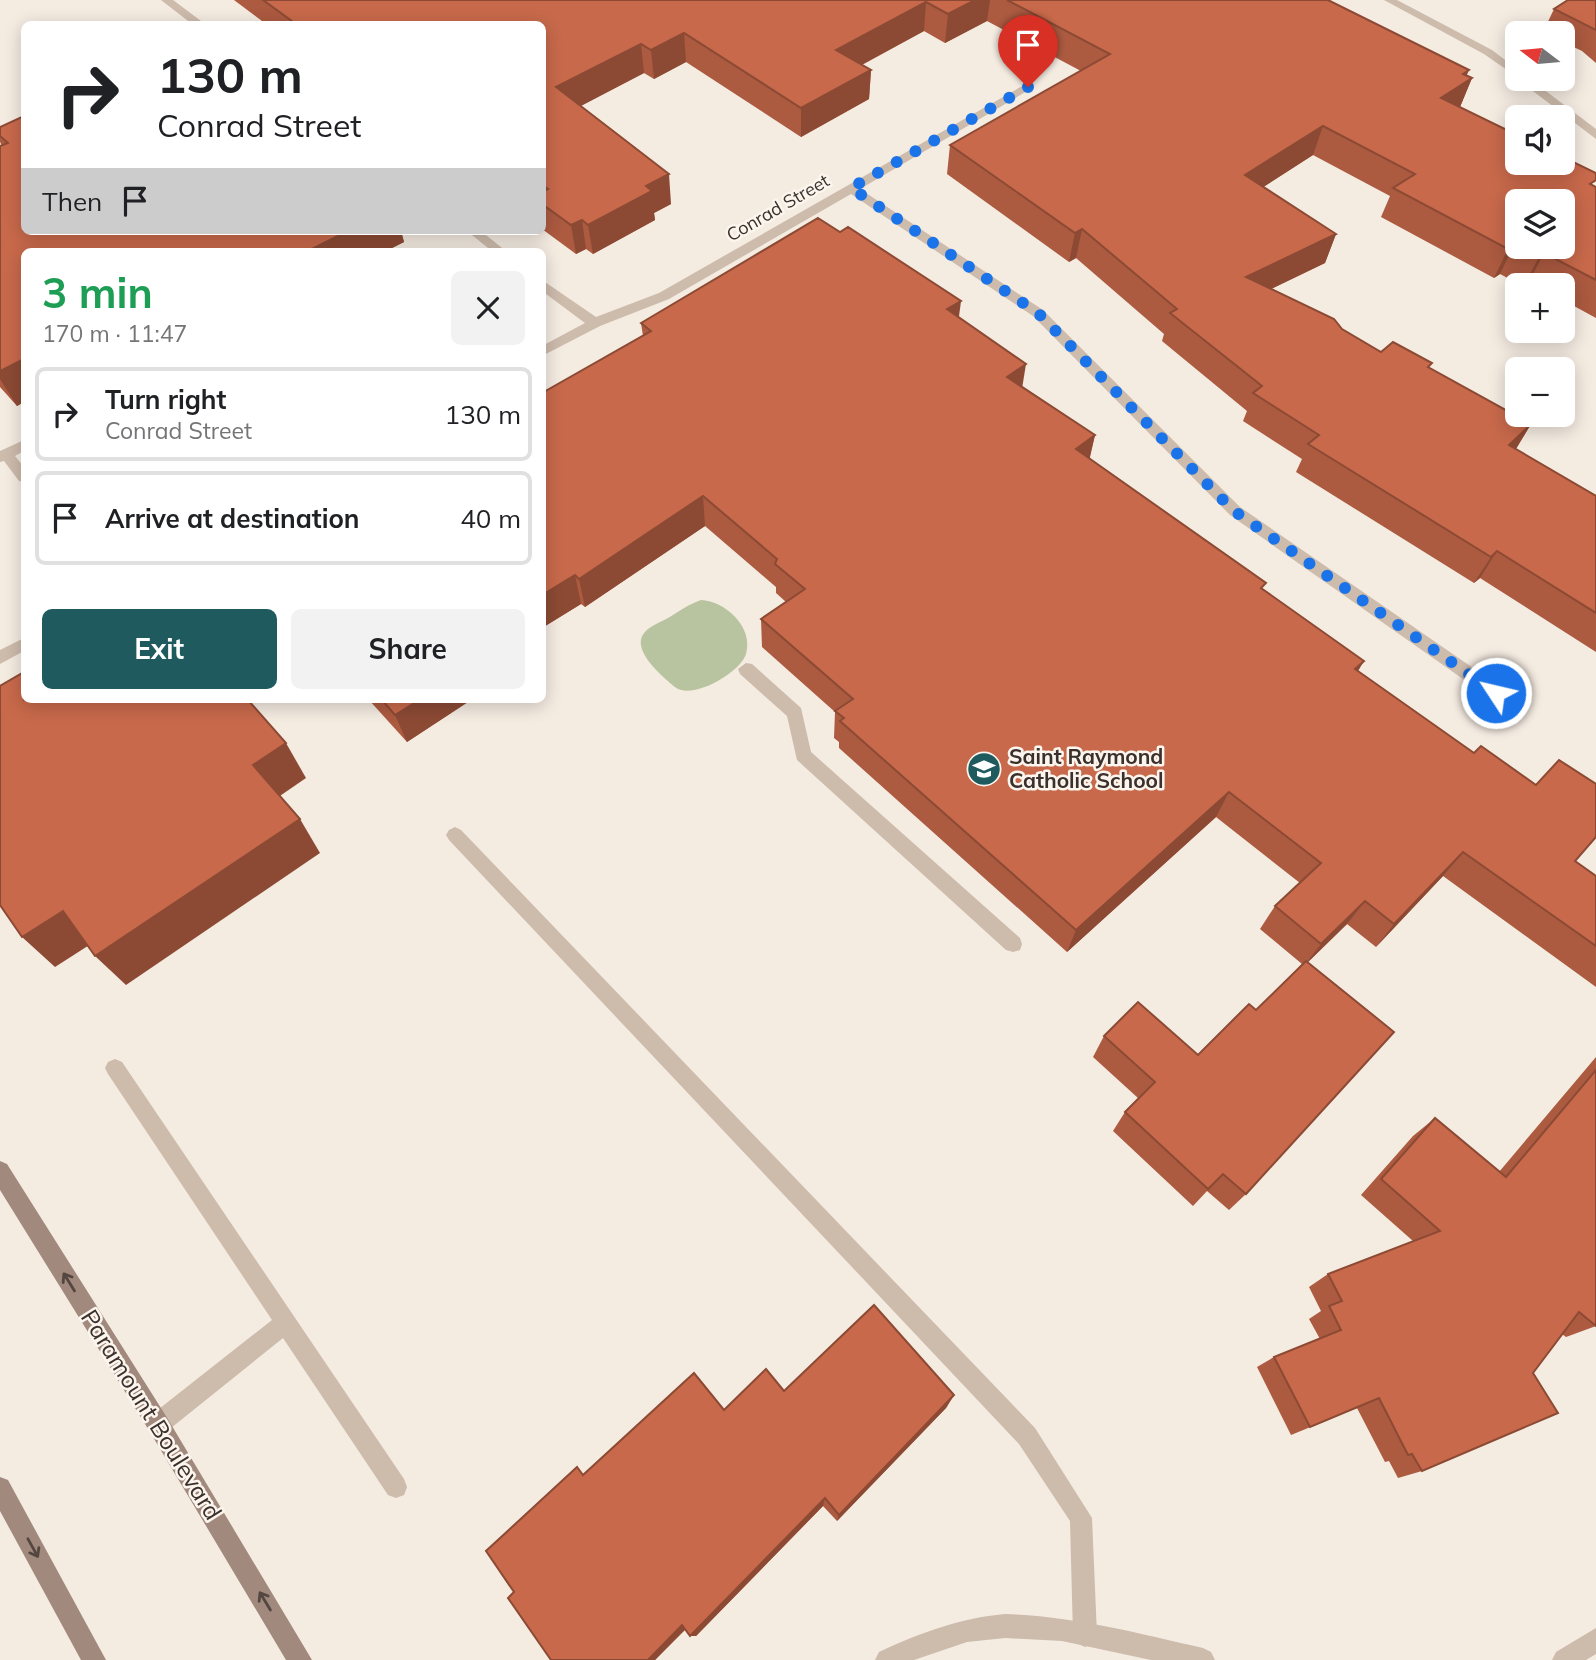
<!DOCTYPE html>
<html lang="en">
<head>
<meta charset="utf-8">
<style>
	:root { --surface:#fff; --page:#f2f2f2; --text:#202124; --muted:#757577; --line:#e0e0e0; --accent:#1f5a5e }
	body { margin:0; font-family:Mulish,sans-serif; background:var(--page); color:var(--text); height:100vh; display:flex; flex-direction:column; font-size:26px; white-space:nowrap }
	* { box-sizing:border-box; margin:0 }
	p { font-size:23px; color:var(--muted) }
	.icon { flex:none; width:38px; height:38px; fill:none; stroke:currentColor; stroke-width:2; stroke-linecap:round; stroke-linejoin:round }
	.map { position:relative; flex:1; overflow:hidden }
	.side { position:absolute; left:21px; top:248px; width:525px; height:455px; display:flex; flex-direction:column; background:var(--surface); border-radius:10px; box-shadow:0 4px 18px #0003 }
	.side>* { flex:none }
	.top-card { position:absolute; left:21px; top:21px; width:525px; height:214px; border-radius:10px; box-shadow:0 4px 18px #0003; background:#fff; color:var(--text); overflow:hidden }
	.needle { width:46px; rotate:286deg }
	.fabs { position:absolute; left:1505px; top:21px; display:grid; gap:14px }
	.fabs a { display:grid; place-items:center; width:70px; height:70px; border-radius:10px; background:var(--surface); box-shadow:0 4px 18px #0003; font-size:35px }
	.pin { position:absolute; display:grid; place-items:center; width:60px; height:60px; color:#fff; margin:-72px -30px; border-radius:50% 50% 50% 0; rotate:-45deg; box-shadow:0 0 7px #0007 }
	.pin .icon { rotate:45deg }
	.me { position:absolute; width:77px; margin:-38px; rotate:305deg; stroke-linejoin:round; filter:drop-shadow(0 0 5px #0008) }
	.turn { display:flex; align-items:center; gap:24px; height:147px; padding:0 21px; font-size:32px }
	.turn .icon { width:91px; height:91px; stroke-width:2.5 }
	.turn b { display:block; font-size:49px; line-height:60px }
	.then { display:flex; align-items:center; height:66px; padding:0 21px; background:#0003; gap:14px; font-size:26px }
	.round { display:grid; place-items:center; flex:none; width:74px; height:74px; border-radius:10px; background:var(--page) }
	.summary { display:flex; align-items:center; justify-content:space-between; height:119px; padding:0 21px }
	h1 { font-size:42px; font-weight:700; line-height:52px; color:#1e9e55 }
	.cta { display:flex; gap:14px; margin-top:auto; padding:14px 21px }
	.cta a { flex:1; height:80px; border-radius:10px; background:var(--accent); color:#fff; font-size:28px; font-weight:700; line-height:80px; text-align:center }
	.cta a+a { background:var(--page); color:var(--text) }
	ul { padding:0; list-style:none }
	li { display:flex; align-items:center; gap:21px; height:94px; margin:0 14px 10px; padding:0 7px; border:4px solid var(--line); border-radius:10px }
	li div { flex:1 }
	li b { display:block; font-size:26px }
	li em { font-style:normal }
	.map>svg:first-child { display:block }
	.green { fill:#b8c4a0 }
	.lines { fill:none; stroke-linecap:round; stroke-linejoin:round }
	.service { fill:#cdbbac; fill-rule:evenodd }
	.minor { fill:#cdbbac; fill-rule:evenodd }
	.secondary { fill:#a18a7d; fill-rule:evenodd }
	.wall { fill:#ac5a40 }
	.shaded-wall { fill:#8c4a34 }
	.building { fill:#c8694b; stroke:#8c4a34; stroke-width:2 }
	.oneway { stroke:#544640 }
	.route { stroke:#1a73e8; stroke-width:12; stroke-dasharray:0 21.6 }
	.labels { text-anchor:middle; stroke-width:5; stroke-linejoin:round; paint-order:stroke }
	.far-street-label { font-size:18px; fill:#3b302b; stroke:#fbf5ee }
	.poi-label { font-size:21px; font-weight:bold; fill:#3b302b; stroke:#fbf5ee; text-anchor:start }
	.near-street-label { font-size:24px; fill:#3b302b; stroke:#fbf5ee }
</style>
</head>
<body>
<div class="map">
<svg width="1596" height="1660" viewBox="0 0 1596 1660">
	<rect width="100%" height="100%" fill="#f4ebe1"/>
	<path class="green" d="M701,600C725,601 754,627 746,654C741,672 692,701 675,687C663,677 629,649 645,632C650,626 661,622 668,618C678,612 689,604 701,600Z"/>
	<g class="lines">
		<g class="service">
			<polygon points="24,440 24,451 15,456 24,467 24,482 19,481 4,461 0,462 0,451"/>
			<polygon points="746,663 752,664 801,708 811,752 1020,938 1022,944 1020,950 1013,952 1006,950 797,760 787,716 740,674 738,669"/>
			<polygon points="455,827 461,830 1035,1428 1092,1518 1097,1635 1093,1643 1085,1647 1077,1643 1073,1635 1070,1521 1019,1444 449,840 446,835 449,830"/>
			<polygon points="115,1059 122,1062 404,1479 407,1487 404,1495 396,1498 388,1495 283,1338 166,1432 158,1435 150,1432 147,1424 150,1416 272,1320 108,1074 105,1068 108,1062"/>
		</g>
		<g class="minor">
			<polygon points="161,0 173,0 205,24 192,24"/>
			<polygon points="1384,0 1397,0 1492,50 1517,69 1517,77 1484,54"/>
			<polygon points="1517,79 1530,79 1596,129 1596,139"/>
			<polygon points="1024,85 1034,87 860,189 1043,310 1240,507 1502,688 1504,693 1502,698 1490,698 1230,515 1033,316 851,194 669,299 600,326 542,356 542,346 585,323 542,291 542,280 596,317 659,293"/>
			<polygon points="467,231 481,231 507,252 493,252"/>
			<polygon points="24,638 24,651 0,664 0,650"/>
			<path d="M1005,1614C1073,1616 1137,1633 1203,1648L1211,1652L1215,1660H1151L1062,1641L1005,1638L967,1642L914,1660H875L879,1652C920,1633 960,1618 1005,1614Z"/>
			<polygon points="1596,1628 1596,1654 1586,1660 1552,1660 1556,1652"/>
		</g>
		<g class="secondary">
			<polygon points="0,1161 7,1164 166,1416 312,1660 286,1660 150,1432 0,1190"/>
			<polygon points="0,1477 8,1480 106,1660 81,1660 0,1511"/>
		</g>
	</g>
	<g class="wall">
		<polygon points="234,0 1328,0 1472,78 1460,107 1596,187 1596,318 1563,300 1563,285 1536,285 1529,282 1524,285 1521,285 1500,274 1494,278 1381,217 1390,196 1313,155 1263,187 1336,234 1325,263 1271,289 1381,352 1430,368 1531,424 1516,449 1596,496 1596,652 1480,578 1474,583 1296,472 1302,459 1243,421 1247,411 1162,341 1164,334 1076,258 1069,262 947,174 950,145 1081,71 987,21 945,43 924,31 862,65 871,70 869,99 801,137 686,62 654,79 644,73 580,106 671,204 654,213 655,220 593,254 586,249 576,254 542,229 542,24 266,24"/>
		<polygon points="1596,0 1596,63 1582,51 1563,42 1563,33 1545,33 1543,32 1554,9"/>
		<polygon points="24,116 24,231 401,231 404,242 384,252 24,252 24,402 17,406 0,387 0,146 2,146 0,142 0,127"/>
		<polygon points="959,318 1022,386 1095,435 1089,459 1263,590 1575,861 1596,876 1596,987 1443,876 1376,947 1347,924 1308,962 1246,1194 1229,1210 1207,1191 1193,1206 1113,1131 1125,1112 1138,1098 1093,1057 1104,1036 1198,1055 1256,1010 1302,964 1260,929 1275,906 1300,883 1216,817 1067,952 839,748 839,742 834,738 835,712 762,647 761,619 786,602 776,593 776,587 705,526 585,607 581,604 542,628 643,336 641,323"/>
		<polygon points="369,700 471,700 407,742"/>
		<polygon points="1596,1057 1596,1326 1566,1337 1562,1334 1422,1471 1398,1478 1389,1461 1385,1462 1357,1408 1291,1435 1257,1367 1274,1357 1320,1339 1309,1319 1321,1311 1309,1287 1328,1274 1413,1241 1361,1195 1413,1136 1435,1118 1499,1172"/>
		<polygon points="784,1391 954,1395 946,1408 837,1521 823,1506 696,1636 685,1629 655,1660 551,1660 514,1592 585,1474 724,1410"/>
	</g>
	<g class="shaded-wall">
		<polygon points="975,0 990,0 987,21 945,43 948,14"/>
		<polygon points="926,2 924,31 835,79 836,50"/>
		<polygon points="684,33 686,62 654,79 651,50"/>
		<polygon points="641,44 644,73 560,117 556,87"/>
		<polygon points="871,70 869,99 801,137 801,108"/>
		<polygon points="1469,70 1463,84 1472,78 1460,107 1441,98 1463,74"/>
		<polygon points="1323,126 1313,155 1237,204 1245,175"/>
		<polygon points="669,174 671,204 654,213 655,220 593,254 588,225 646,186"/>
		<polygon points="582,220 586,249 576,254 571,225"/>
		<polygon points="1082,229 1076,258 1069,262 1075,233"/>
		<polygon points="348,231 401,231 404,242 384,252 306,252"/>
		<polygon points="1336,234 1325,263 1236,306 1246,277"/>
		<polygon points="1514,245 1500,274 1494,278 1508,249"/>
		<polygon points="1544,253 1529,282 1524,285 1539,257"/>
		<polygon points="961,301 957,332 947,309"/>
		<polygon points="24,359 24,402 17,406 0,379 0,371"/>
		<polygon points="1026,364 1021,395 1007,377"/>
		<polygon points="1531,424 1514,452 1509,445"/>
		<polygon points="1095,435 1088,466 1076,449"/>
		<polygon points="703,496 705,526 585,607 579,579"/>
		<polygon points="1497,551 1480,578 1474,583 1491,557"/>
		<polygon points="575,575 581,604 542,628 542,595"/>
		<polygon points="1364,661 1348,688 1355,669"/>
		<polygon points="419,700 471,700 407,742 395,715"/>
		<polygon points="286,743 306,778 274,800 253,765"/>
		<polygon points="1229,792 1216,817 1067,952 1076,930"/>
		<polygon points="300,819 320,853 126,985 95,956"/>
		<polygon points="1463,852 1443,876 1376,947 1394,924"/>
		<polygon points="1365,901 1347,924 1304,966 1321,944"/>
		<polygon points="63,911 94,942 55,967 22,937"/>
		<polygon points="954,1395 946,1408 837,1521 839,1515"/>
		<polygon points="825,1498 823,1506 696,1636 690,1636"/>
		<polygon points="682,1625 689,1626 655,1660 648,1660"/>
	</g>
	<g class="building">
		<polygon points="263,0 975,0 948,14 926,2 836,50 871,70 801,108 684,33 651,50 641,44 556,87 669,174 646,186 652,191 588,225 582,220 571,225 542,204 542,192 548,189 542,185 542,24 296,24"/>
		<polygon points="1007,0 1328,0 1469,70 1463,74 1472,78 1441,98 1517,135 1517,163 1563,163 1563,157 1596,173 1596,180 1590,184 1596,187 1596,280 1544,253 1539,257 1518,247 1563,247 1563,201 1517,201 1517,246 1514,245 1508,249 1393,188 1415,174 1323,126 1245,175 1336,234 1246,277 1334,319 1342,329 1381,352 1393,342 1432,363 1428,367 1531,424 1509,445 1596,496 1596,613 1497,551 1491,557 1308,444 1319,435 1253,393 1262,386 1170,313 1177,309 1082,229 1075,233 950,145 1110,54"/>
		<polygon points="1568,0 1596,0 1596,30 1554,9"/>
		<polygon points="24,116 24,231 348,231 306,252 24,252 24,359 0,371 0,146 8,143 0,136 0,127"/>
		<polygon points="818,218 840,232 848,227 961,301 947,309 1026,364 1007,377 1095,435 1076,449 1266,583 1261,588 1364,661 1355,669 1474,753 1481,746 1536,785 1559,760 1596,784 1596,837 1575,861 1596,876 1596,946 1463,852 1394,924 1365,901 1321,944 1275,906 1321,863 1229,792 1076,930 840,721 844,718 835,711 853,699 761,619 805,589 775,564 777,559 703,496 579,579 575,575 542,595 542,393 651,331 641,323"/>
		<polygon points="24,672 24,700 248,700 286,743 253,765 300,819 95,956 63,911 22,937 0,905 0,686"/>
		<polygon points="382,700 419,700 395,715"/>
		<polygon points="1306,961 1394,1032 1246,1194 1223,1174 1208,1189 1125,1112 1155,1082 1104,1036 1138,1002 1198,1055 1249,1004 1256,1010"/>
		<polygon points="1596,1070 1596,1326 1579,1312 1533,1373 1558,1413 1422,1471 1412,1454 1408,1455 1379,1398 1310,1427 1274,1357 1341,1330 1329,1306 1342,1301 1328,1274 1440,1231 1381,1179 1435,1118 1506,1177"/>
		<polygon points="874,1305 954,1395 839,1515 825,1498 690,1636 682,1625 648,1660 551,1660 508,1598 514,1592 486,1551 577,1467 583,1475 694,1373 724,1410 766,1369 784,1391"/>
	</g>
	<defs><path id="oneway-shaft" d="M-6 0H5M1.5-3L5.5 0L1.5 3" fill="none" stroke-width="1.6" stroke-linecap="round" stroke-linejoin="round" transform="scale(1.75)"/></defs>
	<g class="oneway">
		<use href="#oneway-shaft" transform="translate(69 1282) rotate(-122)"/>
		<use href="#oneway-shaft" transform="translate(33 1548) rotate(61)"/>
		<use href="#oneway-shaft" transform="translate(265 1601) rotate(-121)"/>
	</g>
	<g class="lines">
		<polyline class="route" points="1028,87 851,188 1038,313 1234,511 1496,693"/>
	</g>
	<defs>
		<g id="school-disc" transform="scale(1.75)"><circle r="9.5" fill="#1f5a5e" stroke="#fbf5ee"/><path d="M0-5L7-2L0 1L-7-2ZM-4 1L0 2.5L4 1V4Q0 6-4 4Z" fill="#fff"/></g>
	</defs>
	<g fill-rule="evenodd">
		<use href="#school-disc" x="984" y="769"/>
	</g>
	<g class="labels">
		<g class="far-street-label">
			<text transform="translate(778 208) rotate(-30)" y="6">Conrad Street</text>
		</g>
		<g class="poi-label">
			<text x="1009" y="764">Saint Raymond<tspan x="1009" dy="24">Catholic School</tspan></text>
		</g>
		<g class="near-street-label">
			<text transform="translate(151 1415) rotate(58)" y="8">Paramount Boulevard</text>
		</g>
	</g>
</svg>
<div class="fabs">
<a><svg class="needle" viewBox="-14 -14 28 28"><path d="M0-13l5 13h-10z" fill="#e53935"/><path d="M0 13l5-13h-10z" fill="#757577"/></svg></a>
<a><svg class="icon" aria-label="sound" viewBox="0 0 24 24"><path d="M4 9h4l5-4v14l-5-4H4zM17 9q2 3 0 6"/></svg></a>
<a><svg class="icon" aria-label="layers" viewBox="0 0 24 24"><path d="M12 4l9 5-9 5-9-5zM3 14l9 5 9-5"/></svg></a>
<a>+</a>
<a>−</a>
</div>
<div class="pin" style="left:1028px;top:87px;background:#d93025"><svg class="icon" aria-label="arrive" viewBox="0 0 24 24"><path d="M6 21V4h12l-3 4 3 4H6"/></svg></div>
<svg class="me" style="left:1496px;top:693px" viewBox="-20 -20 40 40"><circle r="17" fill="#1a73e8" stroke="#fff" stroke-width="3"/><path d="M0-11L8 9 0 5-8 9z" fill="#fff"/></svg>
<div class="top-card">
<div class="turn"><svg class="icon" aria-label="right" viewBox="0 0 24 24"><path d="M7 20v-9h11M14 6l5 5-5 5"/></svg><div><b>130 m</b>Conrad Street</div></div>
<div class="then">Then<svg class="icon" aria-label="arrive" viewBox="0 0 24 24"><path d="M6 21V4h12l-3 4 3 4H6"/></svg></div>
</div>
<section class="side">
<div class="summary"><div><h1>3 min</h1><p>170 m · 11:47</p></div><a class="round"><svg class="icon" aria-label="close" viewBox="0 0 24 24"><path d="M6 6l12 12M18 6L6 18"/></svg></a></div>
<ul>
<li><svg class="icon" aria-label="right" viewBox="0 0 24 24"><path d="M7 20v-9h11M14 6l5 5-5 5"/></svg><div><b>Turn right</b><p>Conrad Street</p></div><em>130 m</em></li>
<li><svg class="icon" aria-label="arrive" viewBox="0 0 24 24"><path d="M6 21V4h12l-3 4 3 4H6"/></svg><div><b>Arrive at destination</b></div><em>40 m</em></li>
</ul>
<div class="cta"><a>Exit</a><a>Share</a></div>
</section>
</div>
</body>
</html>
